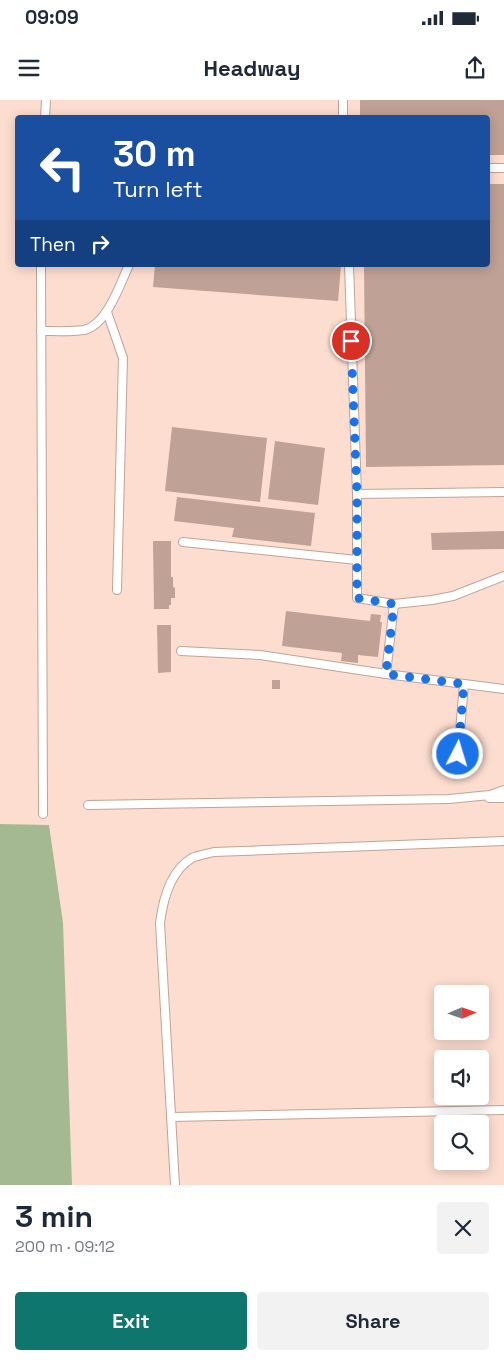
<!DOCTYPE html>
<html lang="en">
<head>
<meta charset="utf-8">
<style>
	:root { --surface:#fff; --page:#f2f2f3; --text:#1f2937; --muted:#747a83; --accent:#0f766e }
	body { margin:0; font-family:"Space Grotesk",sans-serif; background:var(--page); color:var(--text); height:100vh; display:flex; flex-direction:column; font-size:19px; white-space:nowrap }
	* { box-sizing:border-box; margin:0 }
	p { font-size:16px; color:var(--muted) }
	.icon { flex:none; width:28px; height:28px; fill:none; stroke:currentColor; stroke-width:2; stroke-linecap:round; stroke-linejoin:round }
	.map { position:relative; height:1085px; overflow:hidden }
	.panel { display:flex; flex-direction:column; background:var(--surface); flex:1 }
	.panel>* { flex:none }
	.top-card { position:absolute; left:15px; top:15px; width:475px; height:152px; border-radius:5px; box-shadow:0 2px 12px #0003; background:#1a4fa0; color:#fff; overflow:hidden }
	.needle { width:32px; rotate:88deg }
	.fabs { position:absolute; left:434px; top:885px; display:grid; gap:10px }
	.fabs a { display:grid; place-items:center; width:55px; height:55px; border-radius:5px; background:var(--surface); box-shadow:0 2px 12px #0003; font-size:25px }
	.pin { position:absolute; display:grid; place-items:center; width:42px; height:42px; color:#fff; margin:-21px; border:2px solid #fff; border-radius:50%; box-shadow:0 1px 5px #0007 }
	.me { position:absolute; width:55px; margin:-28px; rotate:5deg; stroke-linejoin:round; filter:drop-shadow(0 0 4px #0008) }
	.turn { display:flex; align-items:center; gap:18px; height:105px; padding:0 15px; font-size:22px }
	.turn .icon { width:65px; height:65px; stroke-width:2.5 }
	.turn b { display:block; font-size:35px; line-height:42px }
	.then { display:flex; align-items:center; height:48px; padding:0 15px; background:#0003; gap:10px; font-size:19px }
	.round { display:grid; place-items:center; flex:none; width:52px; height:52px; border-radius:5px; background:var(--page) }
	.headline { display:flex; align-items:center; justify-content:space-between; height:85px; padding:0 15px }
	h1 { font-size:30px; font-weight:700; line-height:38px }
	.action { display:flex; gap:10px; margin-top:auto; padding:10px 15px }
	.action a { flex:1; height:58px; border-radius:5px; background:var(--accent); color:#fff; font-size:20px; font-weight:700; line-height:58px; text-align:center }
	.action a+a { background:var(--page); color:var(--text) }
	.status { display:flex; justify-content:space-between; align-items:center; height:35px; padding:0 25px; background:var(--surface); direction:ltr }
	.status svg { height:14px; fill:currentColor }
	header { display:flex; justify-content:space-between; align-items:center; height:65px; padding:0 15px; background:var(--surface); font-size:22px; font-weight:700 }
	.map>svg:first-child { display:block }
	.forest { fill:#a4b892 }
	.building { fill:#bfa195 }
	.lines { fill:none; stroke-linecap:round; stroke-linejoin:round }
	.service-casing { stroke:#c1a396; stroke-width:10 }
	.service { stroke:#fff; stroke-width:8 }
	.route { stroke:#1a73e8; stroke-width:9; stroke-dasharray:0 16.2 }
</style>
</head>
<body>
<div class="status"><b>09:09</b><svg viewBox="0 0 49 12"><path d="M0 12V9h3v3zM5 12V6h3v6zM10 12V3h3v9zM15 12V0h3v12zM26 1h20v11H26zM47 4h2v5h-2z"/></svg></div>
<header><svg class="icon" aria-label="menu" viewBox="0 0 24 24"><path d="M4 6h16M4 12h16M4 18h16"/></svg>Headway<svg class="icon" aria-label="share" viewBox="0 0 24 24"><path d="M12 15V3M7 8l5-5 5 5M5 13v7h14v-7"/></svg></header>
<div class="map">
<svg width="504" height="1085" viewBox="0 0 504 1085">
	<rect width="100%" height="100%" fill="#fdddcf"/>
	<polygon class="forest" points="0,724 49,725 63,823 72,1085 0,1085"/>
	<g class="building">
		<polygon points="360,0 504,0 504,55 488,55 488,18 360,18"/>
		<polygon points="488,84 504,84 504,365 366,367 364,165 488,165"/>
		<polygon points="155,165 341,165 338,201 153,187"/>
		<polygon points="172,327 267,338 260,402 165,391"/>
		<polygon points="275,341 325,348 318,405 268,399"/>
		<polygon points="177,397 315,413 311,446 232,437 234,428 174,421"/>
		<polygon points="504,431 504,449 432,450 431,433"/>
		<polygon points="153,441 171,441 171,477 173,477 173,487 175,488 175,498 171,498 171,505 169,505 169,509 154,509"/>
		<polygon points="286,511 370,521 371,514 381,515 380,522 382,522 378,557 358,555 358,563 341,561 342,553 282,546"/>
		<polygon points="157,525 171,525 171,572 158,573"/>
		<rect x="272" y="580" width="8" height="9"/>
	</g>
	<g class="lines">
		<g class="service-casing">
			<g id="service">
				<polyline points="343,0 343,18"/>
				<polyline points="45,18 46,0"/>
				<polyline points="488,68 504,68"/>
				<polyline points="41,165 43,714"/>
				<polyline points="349,165 357,394 357,498 394,504 432,500 453,496 504,476"/>
				<polyline points="107,212 123,258 117,490"/>
				<path d="M41,231C55,231 70,232 84,230C107,225 120,184 129,165"/>
				<polyline points="357,394 504,392"/>
				<polyline points="183,442 357,460"/>
				<polyline points="181,551 260,555 386,574 504,589"/>
				<polyline points="386,574 394,504"/>
				<polyline points="458,654 464,584"/>
				<polyline points="489,698 504,698"/>
				<polyline points="88,705 449,699 490,695 504,690"/>
				<polyline points="171,1017 504,1010"/>
				<path d="M175,1085L160,823C163,799 170,771 192,758C198,755 207,754 214,752L504,741"/>
			</g>
		</g>
		<use href="#service" class="service"/>
	</g>
	<g class="lines">
		<polyline class="route" points="351,241 357,394 357,498 394,504 386,574 464,584 458,654"/>
	</g>
</svg>
<div class="fabs">
<a><svg class="needle" viewBox="-14 -14 28 28"><path d="M0-13l5 13h-10z" fill="#e53935"/><path d="M0 13l5-13h-10z" fill="#747a83"/></svg></a>
<a><svg class="icon" aria-label="sound" viewBox="0 0 24 24"><path d="M4 9h4l5-4v14l-5-4H4zM17 9q2 3 0 6"/></svg></a>
<a><svg class="icon" aria-label="search" viewBox="0 0 24 24"><circle cx="10" cy="10" r="6"/><path d="M15 15l6 6"/></svg></a>
</div>
<div class="pin" style="left:351px;top:241px;background:#d93025"><svg class="icon" aria-label="arrive" viewBox="0 0 24 24"><path d="M6 21V4h12l-3 4 3 4H6"/></svg></div>
<svg class="me" style="left:458px;top:654px" viewBox="-20 -20 40 40"><circle r="17" fill="#1a73e8" stroke="#fff" stroke-width="3"/><path d="M0-11L8 9 0 5-8 9z" fill="#fff"/></svg>
<div class="top-card">
<div class="turn"><svg class="icon" aria-label="left" viewBox="0 0 24 24"><path d="M17 20v-9H6M10 6l-5 5 5 5"/></svg><div><b>30 m</b>Turn left</div></div>
<div class="then">Then<svg class="icon" aria-label="right" viewBox="0 0 24 24"><path d="M7 20v-9h11M14 6l5 5-5 5"/></svg></div>
</div>
</div>
<section class="panel">
<div class="headline"><div><h1>3 min</h1><p>200 m · 09:12</p></div><a class="round"><svg class="icon" aria-label="close" viewBox="0 0 24 24"><path d="M6 6l12 12M18 6L6 18"/></svg></a></div>
<div class="action"><a>Exit</a><a>Share</a></div>
</section>
</body>
</html>
